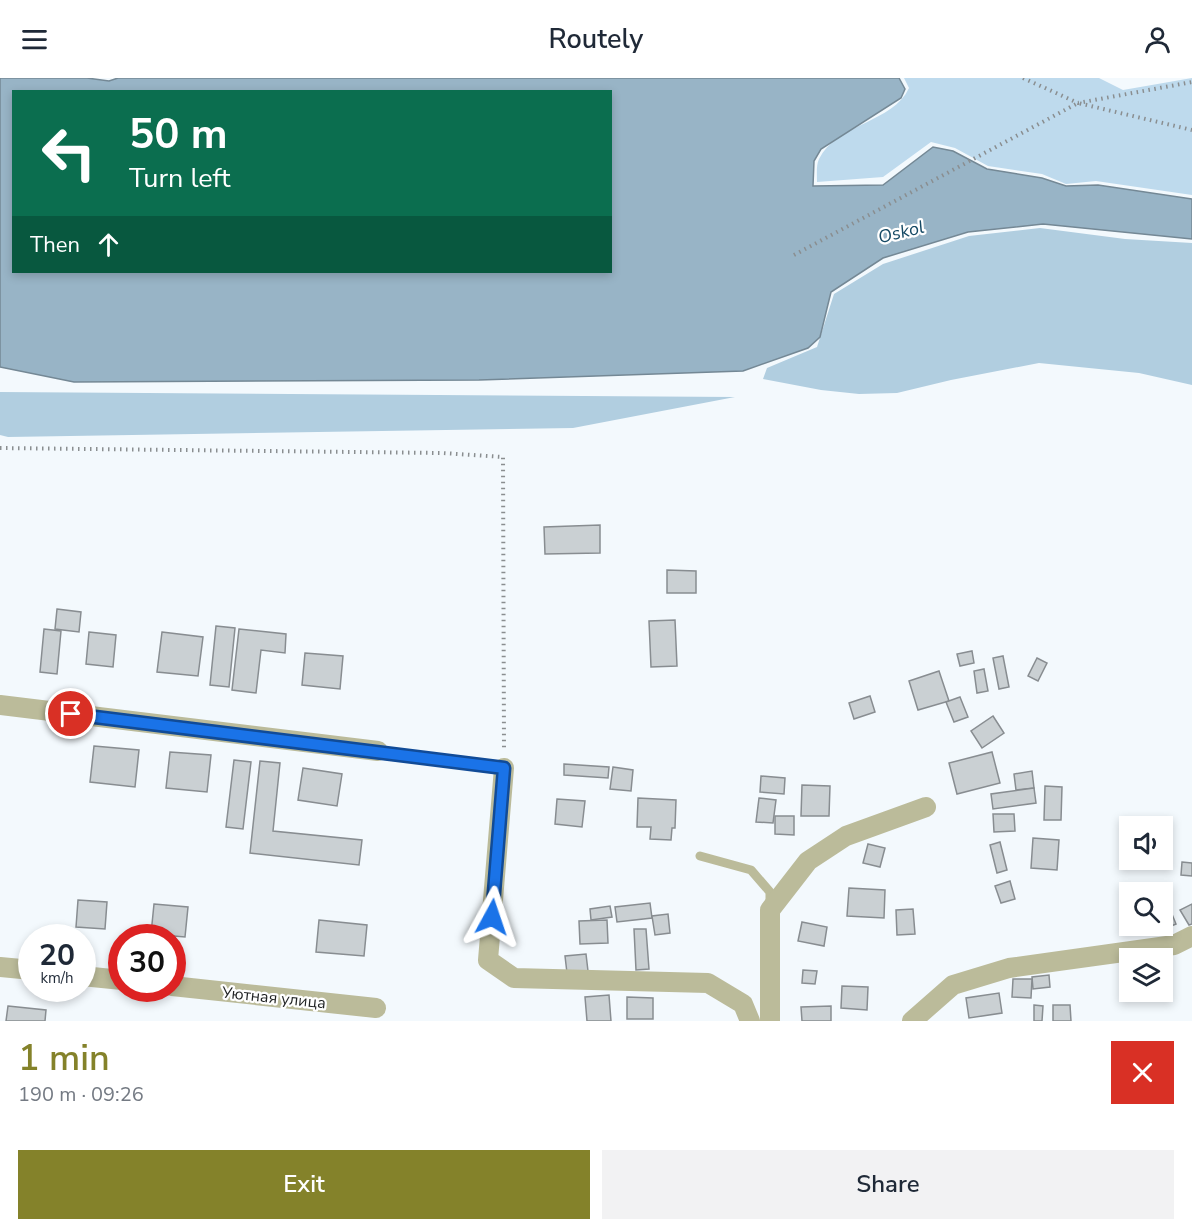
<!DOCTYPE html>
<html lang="en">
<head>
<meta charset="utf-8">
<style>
	:root { --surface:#fff; --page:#f2f2f3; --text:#1f2937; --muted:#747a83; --accent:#84822a }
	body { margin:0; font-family:"Nunito Sans",sans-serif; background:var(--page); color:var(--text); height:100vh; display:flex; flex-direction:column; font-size:22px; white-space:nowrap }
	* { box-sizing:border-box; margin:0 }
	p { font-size:20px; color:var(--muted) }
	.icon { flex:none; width:33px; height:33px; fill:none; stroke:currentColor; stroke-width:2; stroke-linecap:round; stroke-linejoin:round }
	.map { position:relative; height:943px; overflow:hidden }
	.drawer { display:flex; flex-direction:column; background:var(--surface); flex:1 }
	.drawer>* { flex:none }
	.hud { position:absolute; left:12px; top:12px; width:600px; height:183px; border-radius:0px; box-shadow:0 3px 9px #0003; background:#0b6e4f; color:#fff; overflow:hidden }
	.buttons { position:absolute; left:1119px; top:738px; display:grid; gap:12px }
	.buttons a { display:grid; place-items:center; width:54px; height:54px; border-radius:0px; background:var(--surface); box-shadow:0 3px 9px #0003; font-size:30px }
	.speed { position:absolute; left:18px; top:846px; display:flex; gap:12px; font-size:30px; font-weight:700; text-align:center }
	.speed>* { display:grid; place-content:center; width:78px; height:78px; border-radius:50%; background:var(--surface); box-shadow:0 3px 9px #0003; line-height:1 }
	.speed small { font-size:15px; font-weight:400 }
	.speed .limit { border:9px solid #d22; background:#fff; color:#111 }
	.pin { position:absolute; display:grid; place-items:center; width:51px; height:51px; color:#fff; margin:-26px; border:3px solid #fff; border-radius:50%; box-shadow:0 2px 6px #0007 }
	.me { position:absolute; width:66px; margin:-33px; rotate:5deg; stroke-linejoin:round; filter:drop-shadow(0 0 4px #0008) }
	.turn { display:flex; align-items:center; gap:21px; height:126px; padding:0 18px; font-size:27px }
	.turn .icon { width:78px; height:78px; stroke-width:2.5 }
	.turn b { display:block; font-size:42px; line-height:51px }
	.then { display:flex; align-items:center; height:57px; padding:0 18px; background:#0003; gap:12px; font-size:22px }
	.round { display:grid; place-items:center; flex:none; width:63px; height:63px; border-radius:0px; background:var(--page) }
	.overview { display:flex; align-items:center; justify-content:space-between; height:102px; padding:0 18px }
	h1 { font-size:36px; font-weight:600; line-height:45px; color:var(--accent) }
	.cta { display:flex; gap:12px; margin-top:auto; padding:12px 18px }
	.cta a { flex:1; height:69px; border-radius:0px; background:var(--accent); color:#fff; font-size:24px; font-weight:600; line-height:69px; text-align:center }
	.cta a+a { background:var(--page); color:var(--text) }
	header { display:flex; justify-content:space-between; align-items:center; height:78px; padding:0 18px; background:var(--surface); font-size:27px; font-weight:600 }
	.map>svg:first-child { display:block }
	.green { fill:#bedaed }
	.forest { fill:#b1cee0 }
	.water { fill:#98b4c6; stroke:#748895; stroke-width:1.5; fill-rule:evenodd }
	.building { fill:#cad0d3; stroke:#888d91; stroke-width:1.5 }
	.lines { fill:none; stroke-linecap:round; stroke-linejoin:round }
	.path { stroke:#8a8e90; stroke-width:4; stroke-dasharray:1.5 4.5; stroke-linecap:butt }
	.lane { stroke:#bbbb9a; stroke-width:9 }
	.street { stroke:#bbbb9a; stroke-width:20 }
	.route-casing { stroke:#114b97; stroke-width:15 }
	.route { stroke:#1a73e8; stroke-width:10 }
	.labels { text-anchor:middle; stroke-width:4.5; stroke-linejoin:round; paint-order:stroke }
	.street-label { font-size:16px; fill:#1f2122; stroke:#fff }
	.water-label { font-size:18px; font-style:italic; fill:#154964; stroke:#fff }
</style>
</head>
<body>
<header><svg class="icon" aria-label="menu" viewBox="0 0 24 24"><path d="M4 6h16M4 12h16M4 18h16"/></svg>Routely<svg class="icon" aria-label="person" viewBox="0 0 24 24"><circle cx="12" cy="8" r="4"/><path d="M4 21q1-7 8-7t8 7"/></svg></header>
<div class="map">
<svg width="1192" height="943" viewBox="0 0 1192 943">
	<rect width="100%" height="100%" fill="#f3f9fd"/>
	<path class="green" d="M904,0H1099L1123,12L1192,0V117L1096,103L1066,106L1042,96L988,88L955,70L931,64L883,99L817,104C817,97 816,87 819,81C837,45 893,45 909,10Z"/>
	<g class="forest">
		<polygon points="1040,150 1125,161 1192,165 1192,307 1139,295 1039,285 951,302 897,315 859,316 821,312 763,301 767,290 817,269 834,216 883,186 969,158"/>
		<polygon points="0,314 735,319 573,350 8,359 0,357"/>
	</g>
	<path class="water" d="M0,0H87L109,3L118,0H899L905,11L901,20L821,71L814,83L813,108L883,107L933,69L953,73L987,91L1042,100L1066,108L1098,107L1192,121V161L1043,146L968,154L883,180L831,214L820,259L808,270L743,293L479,302L74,304L0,289ZM14,14H610V194H14Z"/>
	<g class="building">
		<polygon points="600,447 600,475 545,476 544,449"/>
		<polygon points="667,492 696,493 696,515 667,515"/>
		<polygon points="57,531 81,534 79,554 55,551"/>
		<polygon points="675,542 677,588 651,589 649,543"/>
		<polygon points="216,548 235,550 229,609 210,607"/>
		<polygon points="44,551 61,553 57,596 40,594"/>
		<polygon points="239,551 286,556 285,575 261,572 256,615 232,612"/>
		<polygon points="89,554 116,557 113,589 86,586"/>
		<polygon points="162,554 203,559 198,598 157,594"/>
		<polygon points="972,573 974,585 960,588 957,576"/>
		<polygon points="305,575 343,578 340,611 302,607"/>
		<polygon points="1003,578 1009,609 999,611 993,580"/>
		<polygon points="1037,580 1047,585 1038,603 1028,598"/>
		<polygon points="984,591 988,613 977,615 974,593"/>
		<polygon points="939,593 949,623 918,632 909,603"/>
		<polygon points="870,618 875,634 854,641 849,625"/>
		<polygon points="960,619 968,639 954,644 946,624"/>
		<polygon points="993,638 1004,655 982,670 971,653"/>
		<polygon points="94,668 139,672 135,709 90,704"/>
		<polygon points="170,674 211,677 207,714 166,710"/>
		<polygon points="992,674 1000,705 957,716 949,685"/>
		<polygon points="234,682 251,684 243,751 226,749"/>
		<polygon points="260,683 280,685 273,753 362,762 359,787 250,775"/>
		<polygon points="564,686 609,689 608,700 564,697"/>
		<polygon points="613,689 633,692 631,713 610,711"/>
		<polygon points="303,690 342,696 337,728 298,722"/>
		<polygon points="1032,693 1034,710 1016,712 1014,696"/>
		<polygon points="761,698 785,700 784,716 760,714"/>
		<polygon points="802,707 830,708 829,738 801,738"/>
		<polygon points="1045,708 1062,709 1061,742 1044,742"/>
		<polygon points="1034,710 1036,725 993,731 991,716"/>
		<polygon points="638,720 676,722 675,750 672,750 671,762 650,761 651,749 637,749"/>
		<polygon points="759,720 776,722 773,745 756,744"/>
		<polygon points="557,721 585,723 582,749 555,746"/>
		<polygon points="993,736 1014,736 1015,753 994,754"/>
		<polygon points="775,738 794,738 794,757 775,756"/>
		<polygon points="1033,760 1059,762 1057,792 1031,790"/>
		<polygon points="1000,764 1007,792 997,795 990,767"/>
		<polygon points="868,766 885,770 880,789 863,785"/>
		<polygon points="1182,784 1192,785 1192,798 1181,797"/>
		<polygon points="1010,803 1015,821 1001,825 995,808"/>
		<polygon points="1145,806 1148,814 1131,814 1130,812"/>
		<polygon points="849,810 885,812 884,840 847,838"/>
		<polygon points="78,822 107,824 105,851 76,849"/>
		<polygon points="1167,824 1176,846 1154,855 1151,848 1162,848 1162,826"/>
		<polygon points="650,825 652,840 617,844 615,829"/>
		<polygon points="154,826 188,829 185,859 151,856"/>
		<polygon points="1192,826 1192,846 1189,847 1180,832"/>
		<polygon points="610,828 612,839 591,842 590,831"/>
		<polygon points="913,831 915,856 897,857 896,832"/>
		<polygon points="668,836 670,855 655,857 652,838"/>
		<polygon points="319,842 367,847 364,878 316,874"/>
		<polygon points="607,842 608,865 580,866 579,843"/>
		<polygon points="802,844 827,849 824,868 798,863"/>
		<polygon points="634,851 646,851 649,891 636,892"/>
		<polygon points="586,876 588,893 567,895 565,878"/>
		<polygon points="803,892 817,893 815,906 802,905"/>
		<polygon points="1049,897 1050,909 1033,911 1032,899"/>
		<polygon points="1013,901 1032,901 1031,920 1012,919"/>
		<polygon points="842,908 868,909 867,932 841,930"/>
		<polygon points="999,915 1002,935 969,940 966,920"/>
		<polygon points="609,917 611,943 587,943 585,919"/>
		<polygon points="627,919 653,920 653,941 627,941"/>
		<polygon points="1034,927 1043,928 1042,943 1034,943"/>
		<polygon points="1053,927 1070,927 1071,943 1053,943"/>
		<polygon points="8,928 46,932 45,943 6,943"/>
		<polygon points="831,928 831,943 802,943 801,929"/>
	</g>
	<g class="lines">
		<g class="path">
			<polyline points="1023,0 1078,25 1192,4"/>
			<polyline points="794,177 1078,25 1192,52"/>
			<polyline points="0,370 442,375 503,379 504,672"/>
		</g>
		<g class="lane">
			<polyline points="378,673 504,690"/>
			<polyline points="700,778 751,792 770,814 770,829"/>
		</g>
		<g class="street">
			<polyline points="0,627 378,673"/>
			<polyline points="504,690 488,882 514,900 708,905 743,926 750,943"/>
			<polyline points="0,889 32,892"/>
			<polyline points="82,898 122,902"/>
			<polyline points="172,908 376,930"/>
			<polyline points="770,943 770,832 808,783 846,758 926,729"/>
			<polyline points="912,943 953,907 1009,890 1174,867 1192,858"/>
		</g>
	</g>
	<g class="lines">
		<g class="route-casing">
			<polyline id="route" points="71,636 504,690 492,839"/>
		</g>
		<use href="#route" class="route"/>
	</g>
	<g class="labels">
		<g class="street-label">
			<text transform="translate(274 919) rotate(6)" y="6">Уютная улица</text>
		</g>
		<g class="water-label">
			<text transform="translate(901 154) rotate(-14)" y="6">Oskol</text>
		</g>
	</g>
</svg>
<div class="buttons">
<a><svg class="icon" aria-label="sound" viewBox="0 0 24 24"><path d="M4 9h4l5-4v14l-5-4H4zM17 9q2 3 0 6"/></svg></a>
<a><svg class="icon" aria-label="search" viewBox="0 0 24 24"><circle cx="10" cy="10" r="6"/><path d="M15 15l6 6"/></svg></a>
<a><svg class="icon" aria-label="layers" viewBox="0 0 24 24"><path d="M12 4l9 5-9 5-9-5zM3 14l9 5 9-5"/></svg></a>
</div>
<div class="speed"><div>20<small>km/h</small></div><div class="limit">30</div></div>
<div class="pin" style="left:71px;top:636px;background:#d93025"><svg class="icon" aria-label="arrive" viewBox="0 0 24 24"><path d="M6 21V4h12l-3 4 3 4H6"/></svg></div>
<svg class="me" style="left:492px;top:839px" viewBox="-20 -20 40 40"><path d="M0-17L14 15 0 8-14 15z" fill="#1a73e8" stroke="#fff" stroke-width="4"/></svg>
<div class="hud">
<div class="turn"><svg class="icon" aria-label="left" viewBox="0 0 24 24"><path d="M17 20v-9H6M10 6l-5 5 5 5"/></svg><div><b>50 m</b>Turn left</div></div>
<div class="then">Then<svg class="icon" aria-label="ahead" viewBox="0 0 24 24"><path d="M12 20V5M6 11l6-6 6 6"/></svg></div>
</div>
</div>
<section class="drawer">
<div class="overview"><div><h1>1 min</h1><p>190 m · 09:26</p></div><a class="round" style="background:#d93025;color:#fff"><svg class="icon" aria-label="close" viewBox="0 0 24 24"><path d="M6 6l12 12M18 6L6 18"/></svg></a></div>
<div class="cta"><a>Exit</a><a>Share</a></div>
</section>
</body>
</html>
